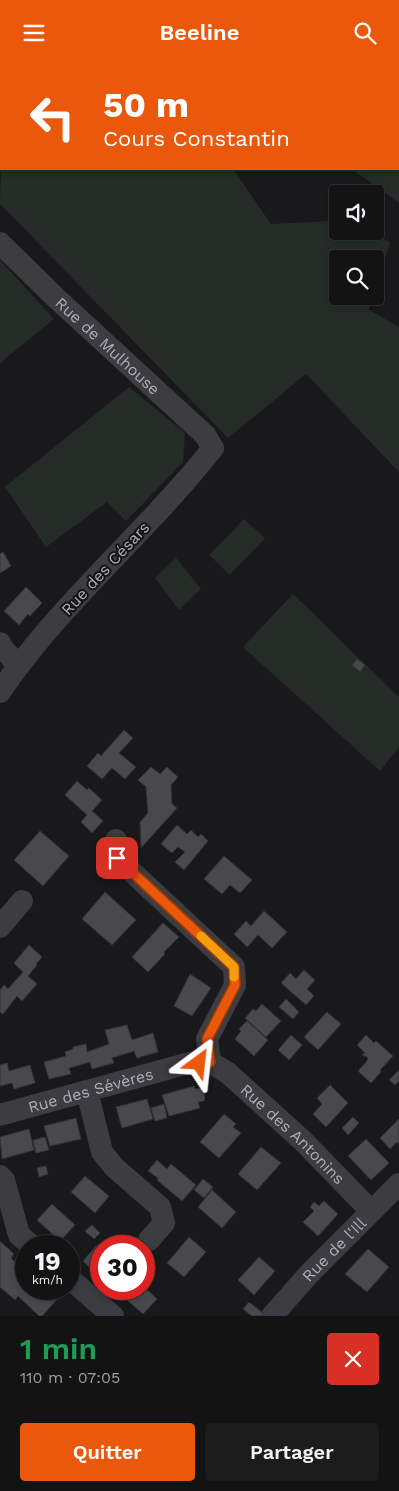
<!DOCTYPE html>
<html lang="fr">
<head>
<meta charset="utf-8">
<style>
	:root { --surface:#131314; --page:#1c1c1d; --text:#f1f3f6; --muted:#9d9ea0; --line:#323234; --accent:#ea580c }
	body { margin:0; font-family:"Work Sans",sans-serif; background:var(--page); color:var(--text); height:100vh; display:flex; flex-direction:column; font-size:19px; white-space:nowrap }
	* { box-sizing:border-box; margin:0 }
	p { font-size:16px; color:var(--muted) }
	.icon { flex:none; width:28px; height:28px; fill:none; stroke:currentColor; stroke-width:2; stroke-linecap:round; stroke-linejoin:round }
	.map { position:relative; height:1251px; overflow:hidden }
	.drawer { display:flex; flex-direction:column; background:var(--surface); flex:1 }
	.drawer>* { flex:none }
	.guide { position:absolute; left:0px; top:0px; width:400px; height:105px; box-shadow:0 2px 8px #0003,0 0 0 1px var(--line); background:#ea580c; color:#fff; overflow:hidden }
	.controls { position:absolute; left:329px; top:120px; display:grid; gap:10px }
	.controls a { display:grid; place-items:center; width:55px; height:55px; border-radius:5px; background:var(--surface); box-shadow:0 2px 8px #0003,0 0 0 1px var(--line); font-size:25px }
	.speed { position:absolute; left:15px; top:1170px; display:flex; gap:10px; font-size:25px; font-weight:700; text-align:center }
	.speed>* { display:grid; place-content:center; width:65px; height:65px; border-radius:50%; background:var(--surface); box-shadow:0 2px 8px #0003,0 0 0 1px var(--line); line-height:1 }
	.speed small { font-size:12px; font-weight:400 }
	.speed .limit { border:8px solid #d22; background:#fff; color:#111 }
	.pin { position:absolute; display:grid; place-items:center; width:42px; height:42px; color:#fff; margin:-21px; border-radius:10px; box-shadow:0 2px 8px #0006 }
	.me { position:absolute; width:55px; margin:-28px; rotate:30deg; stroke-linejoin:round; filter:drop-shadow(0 0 4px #0008) }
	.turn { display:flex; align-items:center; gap:18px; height:105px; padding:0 20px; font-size:22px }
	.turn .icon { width:65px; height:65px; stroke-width:2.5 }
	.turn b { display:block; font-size:35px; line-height:42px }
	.round { display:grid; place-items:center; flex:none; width:52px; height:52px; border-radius:5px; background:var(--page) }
	.summary { display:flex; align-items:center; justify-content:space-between; height:85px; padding:0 20px }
	h1 { font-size:30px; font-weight:600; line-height:38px; color:#1e9e55 }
	.primary-button { display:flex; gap:10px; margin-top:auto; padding:10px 20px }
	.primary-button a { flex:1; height:58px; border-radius:5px; background:var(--accent); color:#fff; font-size:20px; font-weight:600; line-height:58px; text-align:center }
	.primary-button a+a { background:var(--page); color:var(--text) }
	header { display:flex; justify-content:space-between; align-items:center; height:65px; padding:0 20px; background:var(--accent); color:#fff; font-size:22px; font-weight:600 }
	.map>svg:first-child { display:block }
	.green { fill:#252c28 }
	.building { fill:#49494d; stroke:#343336 }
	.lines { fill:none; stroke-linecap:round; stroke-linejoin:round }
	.minor { stroke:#3d3c41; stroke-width:22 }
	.route-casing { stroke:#983908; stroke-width:12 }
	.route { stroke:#ea580c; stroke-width:9 }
	.slow { stroke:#f59e0b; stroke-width:9 }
	.labels { text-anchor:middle; stroke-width:4; stroke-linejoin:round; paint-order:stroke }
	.street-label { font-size:16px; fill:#adaeb9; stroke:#141416 }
</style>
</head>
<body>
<header><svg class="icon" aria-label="menu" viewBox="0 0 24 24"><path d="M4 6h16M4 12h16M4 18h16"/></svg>Beeline<svg class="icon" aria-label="search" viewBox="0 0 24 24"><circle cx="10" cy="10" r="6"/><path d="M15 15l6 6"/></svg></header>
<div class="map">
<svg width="399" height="1251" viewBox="0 0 399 1251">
	<rect width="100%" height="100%" fill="#19191b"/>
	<g class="green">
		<polygon points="40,0 271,0 273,1 40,1"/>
		<polygon points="399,92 399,138 352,104 399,104"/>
		<polygon points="1,96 1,104 233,104 271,159 331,156 337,158 338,166 360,166 390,177 375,226 375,194 338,194 338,231 373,231 369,245 399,262 399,407 306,309 228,373 0,139"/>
		<polygon points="0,195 54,254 0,298"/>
		<polygon points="129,322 185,368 183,397 126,456 107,437 46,482 5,422"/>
		<polygon points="244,454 265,473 230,510 209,490"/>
		<polygon points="176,493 201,524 179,545 155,513"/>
		<polygon points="293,529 399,632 399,682 380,706 243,582"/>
	</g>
	<g class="building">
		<polygon points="3,487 11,501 0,508 0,489"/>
		<polygon points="26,522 42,538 30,551 28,549 19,560 4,546"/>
		<polygon points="357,594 365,600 360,607 352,600"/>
		<polygon points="124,665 133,673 119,688 136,702 125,714 112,703 102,714 87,701 98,688 101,691"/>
		<polygon points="151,702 160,709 167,702 178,712 171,720 172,739 177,743 141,783 140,757 148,748 146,722 138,715"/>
		<polygon points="77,716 87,725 89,723 102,735 92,746 103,756 92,768 81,757 87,750 65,730"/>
		<polygon points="177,760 187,769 191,765 198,772 201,769 208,776 184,805 175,797 185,787 178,782 172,788 161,779"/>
		<polygon points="40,766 69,791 43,821 14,795"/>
		<polygon points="224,791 252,815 240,828 230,820 222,829 204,814"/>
		<polygon points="105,827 136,855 112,880 82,854"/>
		<polygon points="264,846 287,867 272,883 258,870 247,882 234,869 246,856 251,861"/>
		<polygon points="163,858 179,872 164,887 165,889 148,907 132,892"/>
		<polygon points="29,880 42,892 36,899 37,900 28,911 37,919 22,936 17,931 3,949 0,947 0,925 4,920 8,924 23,907 14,898"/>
		<polygon points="304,905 315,915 307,924 314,931 306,940 281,918 290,908 296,914"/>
		<polygon points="190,909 211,923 192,951 174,941"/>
		<polygon points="286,934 299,947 293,954 279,942"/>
		<polygon points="262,939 281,956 266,972 245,953 253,944 256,946"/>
		<polygon points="327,947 341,959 318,985 304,972"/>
		<polygon points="247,956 268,975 254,991 235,974 241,966 239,964"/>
		<polygon points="127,960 132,975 153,968 158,987 137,993 134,986 112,993 114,998 92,1004 90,997 69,1003 71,1009 49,1014 44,997 66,991 65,987 73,984 73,982 86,979 87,987 109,979 105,965"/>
		<polygon points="291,970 302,980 289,995 278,985"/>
		<polygon points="366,970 374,978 376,976 393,991 380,1005 381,1007 371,1018 358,1006 368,995 367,992 362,990 365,988 357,980"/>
		<polygon points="7,998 9,1006 30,1000 35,1018 14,1024 12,1018 0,1021 0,1000"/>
		<polygon points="399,1005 399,1016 395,1020 389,1015"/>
		<polygon points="330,1020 348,1038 326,1062 313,1049 322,1039 317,1033"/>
		<polygon points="194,1021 195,1024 200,1023 203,1024 205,1033 204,1036 198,1037 200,1043 169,1051 162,1030"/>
		<polygon points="147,1034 153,1054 122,1063 116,1042"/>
		<polygon points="164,1039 167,1053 155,1056 151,1043"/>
		<polygon points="224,1049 236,1059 233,1062 241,1068 219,1093 200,1077"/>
		<polygon points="353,1052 359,1058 348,1070 342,1063"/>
		<polygon points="76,1053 81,1074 50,1081 44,1061"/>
		<polygon points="399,1054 399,1079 397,1077 390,1084 380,1073"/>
		<polygon points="29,1064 34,1085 2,1094 0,1072"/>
		<polygon points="45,1072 49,1085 36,1088 33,1075"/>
		<polygon points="366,1074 389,1098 371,1115 348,1091"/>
		<polygon points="261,1082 281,1098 257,1125 238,1109"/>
		<polygon points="157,1095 167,1104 171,1099 196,1120 182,1136 157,1115 158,1113 148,1106"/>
		<polygon points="46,1101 48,1109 39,1112 37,1103"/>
		<polygon points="85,1111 109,1131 95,1148 71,1127"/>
		<polygon points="203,1114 213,1122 204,1133 194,1125"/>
		<polygon points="212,1125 236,1147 222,1163 198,1142"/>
		<polygon points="324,1136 338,1149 318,1171 303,1157 314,1146 310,1142 314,1137 319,1141"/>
		<polygon points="52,1139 75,1160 60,1176 37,1155"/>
		<polygon points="92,1160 100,1168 94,1174 85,1166"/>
		<polygon points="189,1172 206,1187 184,1212 167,1198"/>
		<polygon points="0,1176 14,1189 11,1193 26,1207 26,1224 52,1224 60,1231 42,1251 39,1251 18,1231 15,1235 0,1222"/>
		<polygon points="97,1180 101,1184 101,1213 83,1196"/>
		<polygon points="368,1184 389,1202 367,1227 345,1209"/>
		<polygon points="259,1192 275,1206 254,1230 238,1215"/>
		<polygon points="144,1222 157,1234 143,1249 119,1228 122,1224 144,1224"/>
		<polygon points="249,1237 263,1248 260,1251 252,1251 243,1244"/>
	</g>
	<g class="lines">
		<g class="minor">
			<path id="s1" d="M0,178L55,232L205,370L213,383C146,468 61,537 0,627"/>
			<polyline points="0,578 4,585 18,600"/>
			<polyline points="116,775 117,793 234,902 235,920 207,974 210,997"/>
			<polyline points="0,862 22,836"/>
			<path id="s2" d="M210,997L228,1008L303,1076L371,1146"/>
			<polyline points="87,1026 102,1087 114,1102 160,1142 164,1158 149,1175"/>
			<path id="s3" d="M0,1050L189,998L210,997"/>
			<polyline points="0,1111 4,1115 19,1170 32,1181"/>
			<polyline points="69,1213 113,1251"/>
			<path id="s4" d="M272,1251L309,1209L399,1119"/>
		</g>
	</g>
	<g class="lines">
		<g class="route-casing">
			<polyline id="route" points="117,793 234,902 235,920 207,974 210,997 199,998"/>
		</g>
		<use href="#route" class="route"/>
		<polyline class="slow" points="201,871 234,902 234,912"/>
	</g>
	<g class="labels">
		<g class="street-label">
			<text dy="6" stroke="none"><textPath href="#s1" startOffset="149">Rue de Mulhouse</textPath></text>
			<text transform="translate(105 503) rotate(-47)" y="6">Rue des Césars</text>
			<text dy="6" stroke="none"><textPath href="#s3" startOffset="94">Rue des Sévères</textPath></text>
			<text dy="6" stroke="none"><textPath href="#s2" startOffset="110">Rue des Antonins</textPath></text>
			<text dy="6" stroke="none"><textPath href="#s4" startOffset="91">Rue de l'Ill</textPath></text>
		</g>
	</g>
</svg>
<div class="controls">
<a><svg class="icon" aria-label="sound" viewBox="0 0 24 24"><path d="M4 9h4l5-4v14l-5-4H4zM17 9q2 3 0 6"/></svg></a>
<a><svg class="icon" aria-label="search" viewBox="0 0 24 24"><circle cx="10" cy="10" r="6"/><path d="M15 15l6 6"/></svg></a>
</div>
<div class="speed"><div>19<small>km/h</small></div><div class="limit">30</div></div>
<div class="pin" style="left:117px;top:793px;background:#d93025"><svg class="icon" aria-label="arrive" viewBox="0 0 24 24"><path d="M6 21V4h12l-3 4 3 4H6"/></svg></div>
<svg class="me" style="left:199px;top:998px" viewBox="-20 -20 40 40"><path d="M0-17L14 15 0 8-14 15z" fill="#ea580c" stroke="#fff" stroke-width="4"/></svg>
<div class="guide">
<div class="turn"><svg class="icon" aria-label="left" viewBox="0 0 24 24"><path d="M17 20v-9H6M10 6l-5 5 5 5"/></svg><div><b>50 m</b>Cours Constantin</div></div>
</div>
</div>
<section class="drawer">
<div class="summary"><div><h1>1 min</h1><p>110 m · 07:05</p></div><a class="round" style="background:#d93025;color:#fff"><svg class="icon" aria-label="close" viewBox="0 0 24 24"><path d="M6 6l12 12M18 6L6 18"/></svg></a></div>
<div class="primary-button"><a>Quitter</a><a>Partager</a></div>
</section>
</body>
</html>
